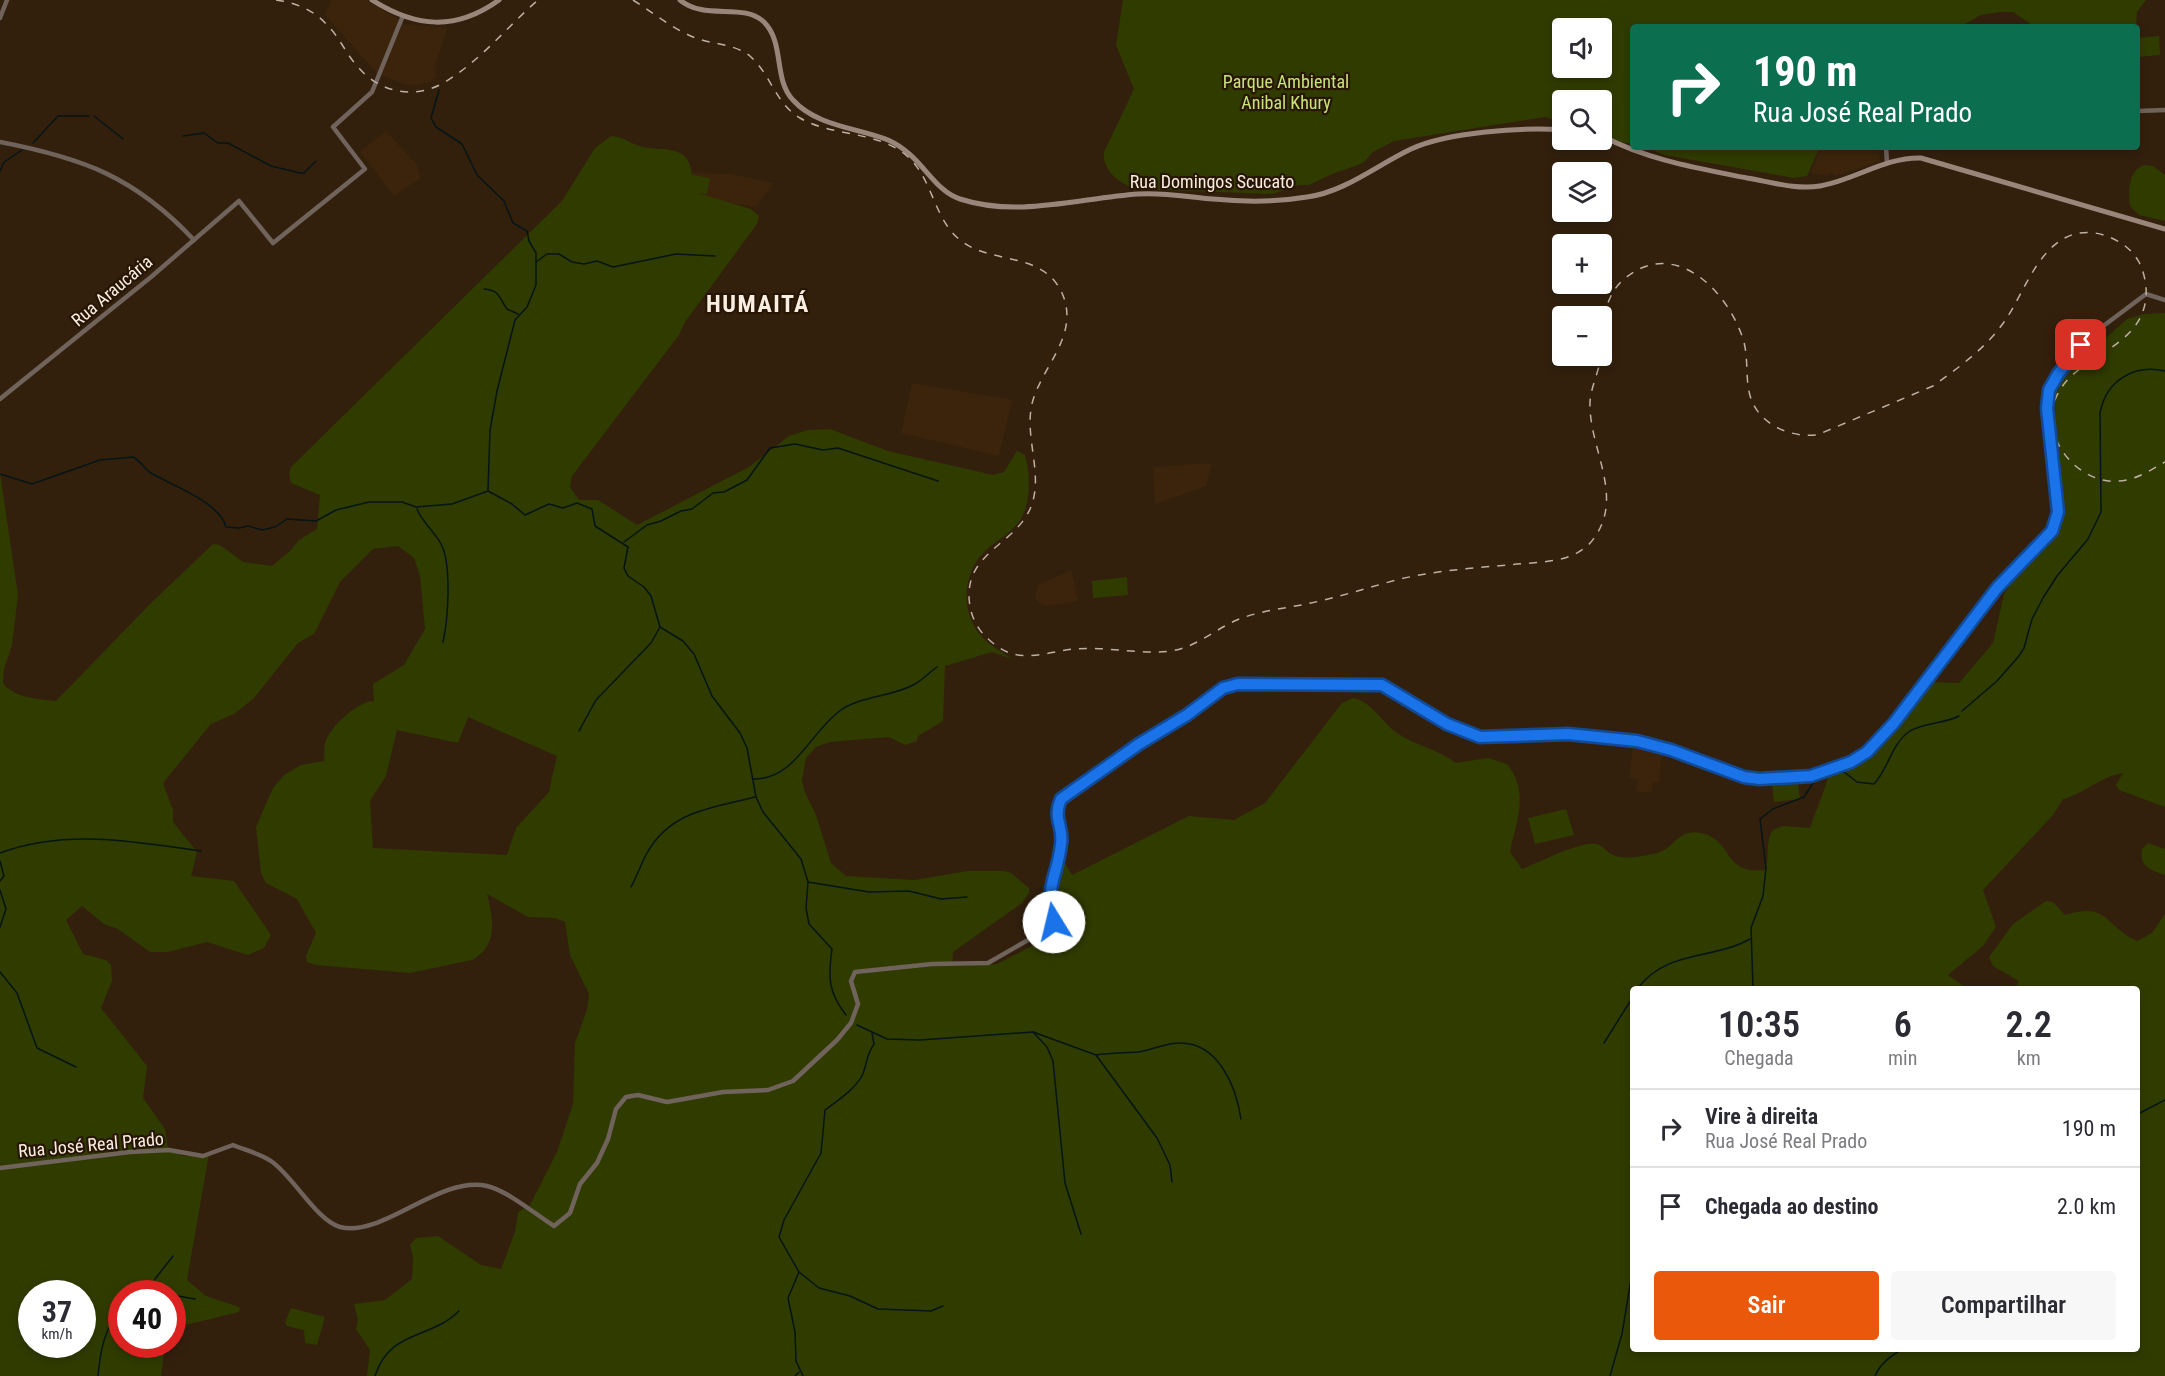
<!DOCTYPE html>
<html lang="pt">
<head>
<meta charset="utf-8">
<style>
	:root { --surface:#fff; --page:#f7f7f7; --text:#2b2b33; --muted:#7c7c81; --line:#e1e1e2; --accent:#ea580c }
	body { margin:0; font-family:"Roboto Condensed",sans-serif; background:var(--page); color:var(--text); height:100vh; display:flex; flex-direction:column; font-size:22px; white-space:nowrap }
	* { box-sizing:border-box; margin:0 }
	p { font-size:20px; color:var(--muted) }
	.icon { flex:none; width:33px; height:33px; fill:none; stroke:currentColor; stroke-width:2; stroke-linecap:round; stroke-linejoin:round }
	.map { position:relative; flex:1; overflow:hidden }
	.sheet { position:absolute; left:1630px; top:986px; width:510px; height:366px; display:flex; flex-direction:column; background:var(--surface); border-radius:6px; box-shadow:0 3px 9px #0003 }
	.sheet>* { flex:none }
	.top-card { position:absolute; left:1630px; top:24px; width:510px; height:126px; border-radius:6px; box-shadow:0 3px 9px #0003; background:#0b6e4f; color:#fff; overflow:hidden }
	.tools { position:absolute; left:1552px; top:18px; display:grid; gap:12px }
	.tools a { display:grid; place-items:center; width:60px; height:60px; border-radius:6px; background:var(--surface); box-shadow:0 3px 9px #0003; font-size:30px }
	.speed { position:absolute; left:18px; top:1280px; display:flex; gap:12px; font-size:30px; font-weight:700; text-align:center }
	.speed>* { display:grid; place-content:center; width:78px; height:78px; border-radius:50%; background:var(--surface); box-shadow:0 3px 9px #0003; line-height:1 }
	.speed small { font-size:15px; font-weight:400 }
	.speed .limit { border:9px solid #d22; background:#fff; color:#111 }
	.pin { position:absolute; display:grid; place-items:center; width:51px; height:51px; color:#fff; margin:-26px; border-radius:12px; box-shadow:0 3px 9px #0006 }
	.me { position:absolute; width:66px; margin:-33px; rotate:351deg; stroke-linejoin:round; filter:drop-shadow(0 0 4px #0008) }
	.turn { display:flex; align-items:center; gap:21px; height:126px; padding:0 24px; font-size:27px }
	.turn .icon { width:78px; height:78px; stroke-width:2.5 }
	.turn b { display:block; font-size:42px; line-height:51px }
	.eta { display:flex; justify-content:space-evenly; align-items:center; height:102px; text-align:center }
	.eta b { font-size:36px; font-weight:600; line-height:42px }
	.action { display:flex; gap:12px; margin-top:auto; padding:12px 24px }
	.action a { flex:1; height:69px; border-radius:6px; background:var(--accent); color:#fff; font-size:24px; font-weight:600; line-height:69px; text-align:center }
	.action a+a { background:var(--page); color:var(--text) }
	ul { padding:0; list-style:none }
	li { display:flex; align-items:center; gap:18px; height:78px; padding:0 24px; border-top:2px solid var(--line) }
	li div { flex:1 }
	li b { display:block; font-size:22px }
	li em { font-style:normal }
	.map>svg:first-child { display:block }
	.built { fill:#3b240b }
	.green { fill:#303b00; fill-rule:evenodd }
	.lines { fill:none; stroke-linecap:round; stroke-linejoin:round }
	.stream { stroke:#061516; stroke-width:1.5 }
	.tertiary { stroke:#6f635c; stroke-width:4.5 }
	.secondary { stroke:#99867b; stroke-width:5 }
	.rail { stroke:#beb0a2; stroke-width:1.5; stroke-dasharray:8 8; stroke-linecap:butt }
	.route-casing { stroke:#114b97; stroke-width:15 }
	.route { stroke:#1a73e8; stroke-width:10 }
	.labels { text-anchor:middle; stroke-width:4.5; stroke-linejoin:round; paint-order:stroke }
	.park-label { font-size:18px; fill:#c8e478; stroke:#271604 }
	.street-label { font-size:18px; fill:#faeee2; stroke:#271604 }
	.district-label { font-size:24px; font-weight:bold; letter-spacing:1.5px; fill:#faeee2; stroke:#271604 }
</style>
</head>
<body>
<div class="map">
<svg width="2165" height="1376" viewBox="0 0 2165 1376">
	<rect width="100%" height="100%" fill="#32200d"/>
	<g class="built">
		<polygon points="331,0 367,0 405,24 447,28 435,67 436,77 430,82 416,85 404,84 378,74 325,15"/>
		<polygon points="386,131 417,165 420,178 394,196 360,152"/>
		<polygon points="1820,147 1879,147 1880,161 1836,176 1830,172 1828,176 1811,173"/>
		<polygon points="689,173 730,174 773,183 756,207 685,195"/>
		<polygon points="912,383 1012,400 999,456 901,433"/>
		<polygon points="1212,463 1206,486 1155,504 1153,467"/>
		<polygon points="1071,570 1078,601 1045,606 1038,602 1035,596 1038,585"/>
		<polygon points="1633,747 1662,753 1659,782 1653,782 1651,793 1636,791 1638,779 1629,778"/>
	</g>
	<g class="green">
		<path d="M1123,0H2146L2137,12L2136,27H2035L2013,12H2000L1981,15L1959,27H1634L1633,144L1602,139V100H1563V122L1545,117L1394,141L1373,152L1363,163L1330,175L1309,185H1299L1273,194L1137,189C1120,184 1102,171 1104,152L1134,89L1116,45ZM1563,28H1602V68H1563Z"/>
		<polygon points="2159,36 2160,55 2138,57 2138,38"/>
		<path d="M611,136C624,136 632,145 643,147C665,152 689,143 692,175L710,178L707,194L698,193L751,209L759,216L757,224L685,322L679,335L572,476L570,487L579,500H598L637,525L749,467L789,436L808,430L830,429L888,451L993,475L1004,472L1017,451L1025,455C1030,472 1031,498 1023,515C1016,530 998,539 986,550C961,573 959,617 986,641C994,648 1004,653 1012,659L992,652L945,666L943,721L918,736L917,741L905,745L889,737L830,742L816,747L806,758L802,780L804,790L816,815L831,863L846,876L915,880L967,871H1004L1011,873L1029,888V893L1022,903L953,952L952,966L997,964L1059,932L1054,886L1062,858L1072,875L1189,816L1234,820L1265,803L1342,703L1353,698C1373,702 1381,722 1397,733C1416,746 1438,749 1456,763L1488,758L1507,764C1530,792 1516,822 1510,852L1522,869C1538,863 1579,841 1596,844C1602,845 1606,851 1611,854C1623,861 1644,856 1657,853C1677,847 1678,826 1705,834C1733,843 1724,875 1765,870C1770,857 1765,841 1773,830L1783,826L1810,828L1829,776L1889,737L1929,682L1959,683L1993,643L2004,594L2056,519L2055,384L2127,319L2144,314L2165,313V807L2119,790L2116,785L2123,773C2101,776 2084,794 2063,799L2053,815L1983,890L1996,927L1983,946L1948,975L1966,988H1634V1348H2138V988H2015L2019,981L1993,966L1989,957L2013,924L2046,901L2053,902L2065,915C2109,901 2105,927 2137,941L2152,933L2165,914V1376H367L370,1350L356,1329L358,1320L354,1304L385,1300L412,1279L413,1257L410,1245L416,1238L438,1236L481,1265L501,1269L515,1232L518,1212L530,1205L557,1152L573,1104L575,1043L587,1010L589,994L570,955L565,922L555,918L528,917L487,894C493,918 499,945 472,960L410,973L316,965L307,962L306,956L316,933L297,899L266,883L261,873L256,827L273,788L284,775L301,765L324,761C325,753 323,745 327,738C334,724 358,701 374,701L373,684L404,665L425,629L420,576L414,558L398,546L373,549L340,582L314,634L298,643L254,698L234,714L211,724L163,783L173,810V822L197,852L191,876L234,881L271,935L264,948L248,955L207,942L168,952H150L118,929L104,924L82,906L66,920L83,954L106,960L111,965L112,981L101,1008L147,1066L143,1098L165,1129L168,1148L183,1156L209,1154L187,1280L206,1296L236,1306L240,1308L239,1312L173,1328L172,1293H122V1344H165L161,1376H0V473L18,595L12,645L4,669L3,683C13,698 40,699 56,701L151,603L213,544L220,545L243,562L272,566L290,551L299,540L317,529L320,495L291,483L289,474L291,467L562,201L595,148ZM468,717L557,756L549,792L516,828L507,855L373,848L370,801L386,776L397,730L458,743ZM32,1293H82V1344H32Z"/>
		<polygon points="1643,147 1820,147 1807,176 1794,178 1665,155"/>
		<path d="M2145,165L2153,166L2165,175V221L2139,215L2130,206C2128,191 2128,170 2145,165Z"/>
		<polygon points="1127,577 1128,595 1093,598 1092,581"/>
		<polygon points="1798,782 1800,799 1774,802 1772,784"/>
		<polygon points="1566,809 1574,835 1535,844 1528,818"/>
		<path d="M2148,843L2165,849V875C2150,870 2139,866 2142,849Z"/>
		<polygon points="291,1308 325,1317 317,1345 305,1343 304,1330 287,1326 285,1323"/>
	</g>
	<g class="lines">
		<g class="stream">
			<polyline points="439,90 431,118 436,127 462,144 477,175 504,201 513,223 527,231 529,241 536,253 536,285 527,307 515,320 497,391 490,430 488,490"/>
			<polyline points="94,116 123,139"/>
			<polyline points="183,136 204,133 218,143 228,143 271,166 300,173 304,173 316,161"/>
			<polyline points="33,143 58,116 89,116"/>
			<polyline points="0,171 4,162 22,150"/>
			<polyline points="536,262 547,254 559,254 572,262 584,264 597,261 613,267 676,254 715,256"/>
			<path d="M484,289C500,290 499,298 507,309L518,314"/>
			<path d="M0,474L32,484L100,460L133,457C141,461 144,469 151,473C171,485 220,502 226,527L239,528L248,526L262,530L275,527L287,519L316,521L336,510L369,502H402L416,507L452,504L488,491L512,504L525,515L549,504L563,508L577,503L592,509L595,526L628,547L624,568L628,576L644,587L651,596L660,627L683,641L694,654L712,696L740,733L747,748L756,797L763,812L801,859L808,882L806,908L809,924L832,949C828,977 828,992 846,1015"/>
			<path d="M417,509C422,522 434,531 441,544C452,564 448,620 443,642"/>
			<polyline points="624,542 647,525 661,521 681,511 692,509 713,493 724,492 747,480 770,448 795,444 823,450 838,448 938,481"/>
			<path d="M1962,711L1997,681L2019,656L2024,648L2032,619L2043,598L2057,576L2088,539L2101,512L2100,413C2106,381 2133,364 2165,371"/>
			<polyline points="579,731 596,700 651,643 660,627"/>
			<path d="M753,779C795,780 810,732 841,710C863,695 893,697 915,684C923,679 930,672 937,667"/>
			<path d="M0,853C64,829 135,841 201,851"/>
			<polyline points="0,861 4,876 0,881"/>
			<polyline points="808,882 869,892 909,891 941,899 967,897"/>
			<path d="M631,887C637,876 641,864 647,853C671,810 713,808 755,797"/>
			<polyline points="0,890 6,909 0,927"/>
			<polyline points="0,972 17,993 37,1048 76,1067"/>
			<path d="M1638,988C1666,950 1713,960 1750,939"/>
			<path d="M1753,988L1751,928L1763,896L1766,868L1760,819L1773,809L1804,797L1813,783L1827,774L1844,772L1857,782L1874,784C1889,768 1891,744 1910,731C1925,722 1944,724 1959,716"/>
			<polyline points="857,1025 887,1039 920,1040 1033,1032 1096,1055 1157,1138 1170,1165 1172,1182"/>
			<polyline points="1033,1032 1047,1047 1053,1061 1065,1183 1081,1234"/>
			<path d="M872,1033L874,1044C866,1055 867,1065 862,1076C854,1090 837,1101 825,1110L821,1153L784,1220L779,1237L799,1272L819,1288L850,1296L878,1309L931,1311L943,1306"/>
			<polyline points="1604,1043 1634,995"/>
			<path d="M1096,1055C1110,1053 1124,1053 1138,1052C1152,1050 1165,1043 1179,1043C1218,1042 1236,1086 1241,1119"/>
			<polyline points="2138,1114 2165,1100"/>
			<polyline points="799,1272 788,1298 795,1332 796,1361 803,1376"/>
			<polyline points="148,1293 155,1279 173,1256"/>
			<polyline points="172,1295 195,1299"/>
			<path d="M98,1376C100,1354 104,1325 122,1311"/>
			<path d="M375,1376C390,1329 430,1340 459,1311"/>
			<polyline points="795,1376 799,1372"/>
			<polyline points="1610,1376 1622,1334 1634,1261"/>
			<path d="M1875,1376C1880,1364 1893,1354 1905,1348"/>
		</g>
		<g class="tertiary">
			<polyline points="0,18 7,0"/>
			<polyline points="2138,111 2165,110"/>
			<path d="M0,142C83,158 135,177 194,240"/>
			<polyline points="1886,147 1887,163"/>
			<polyline points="0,399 151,277 239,201 273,243 365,169 333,127 372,92 402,18"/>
			<path d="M0,1168L130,1152L169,1150L203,1156L233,1145C245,1150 261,1154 271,1161C293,1176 317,1221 340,1227C383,1238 439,1175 487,1186C508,1191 535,1214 554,1226L570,1213L580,1184L597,1163L608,1139L616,1109L626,1097L638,1095L667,1102L723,1092L768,1090L793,1081L837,1040L851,1023L858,1004L851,981L855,972L932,964L988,963L1035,936L1054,935C1054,920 1048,904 1049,889C1050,871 1061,856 1062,839C1062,822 1052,818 1061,799C1099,766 1147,745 1187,715C1204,703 1217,689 1238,684L1382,685L1447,724L1480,737L1561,734L1637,741L1709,762L1745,777L1759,779L1811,776L1851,762L1867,752L1895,723L1997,588L2052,531L2058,512L2047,408L2049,390L2058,373L2090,336L2146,294L2165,300"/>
		</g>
		<g class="secondary">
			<path d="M372,0C416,28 456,31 499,0"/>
			<path d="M680,0C705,21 743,2 764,22C785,43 773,79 793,100C816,126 858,128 888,140C922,155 932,190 960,199C1018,218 1080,198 1138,194C1163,192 1188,197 1213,199C1243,202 1277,202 1307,197C1345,192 1377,165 1411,149C1448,132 1522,127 1563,130"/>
			<path d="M1602,136C1648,160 1697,168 1747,178C1771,182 1796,190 1820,186C1855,180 1885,157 1921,158L2165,229"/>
		</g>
		<g class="rail">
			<path d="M276,0C297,3 314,10 328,26C340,38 346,54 358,67C380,93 415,100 445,82C480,61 508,26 538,0"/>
			<path d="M633,0C653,13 672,28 693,37C712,45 735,43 751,57C771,75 775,103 800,118C832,137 877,130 907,156C934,179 933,222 964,243C995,264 1043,252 1062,293C1080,334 1044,364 1033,400C1023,434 1043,471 1032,504C1019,543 969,550 969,595C969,610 974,624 984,635C992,643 1002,651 1013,654C1033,659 1054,651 1074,649C1106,646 1139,655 1171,651C1198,647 1217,627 1242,618C1264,610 1288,608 1311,603C1339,597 1367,588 1396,580C1433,571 1471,568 1509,565C1526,563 1544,563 1561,559C1573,556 1583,551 1591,542C1626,500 1591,453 1590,407C1589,390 1599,373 1601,356"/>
			<path d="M1602,350C1603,325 1603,299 1622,281C1672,235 1727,289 1743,339C1751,364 1741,391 1759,413C1773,430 1796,437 1817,435L1933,386C1958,368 1986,348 2004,322C2027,290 2043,226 2095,233C2113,236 2130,246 2139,262C2144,272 2147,285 2146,297C2141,353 2069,354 2054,403C2042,442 2081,485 2119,481C2136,480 2151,470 2165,462"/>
		</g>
	</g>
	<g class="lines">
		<g class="route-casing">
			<path id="route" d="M1054,922C1045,882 1057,879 1061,844C1064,826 1052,819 1061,799L1139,744L1187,715L1223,688L1238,684L1382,685L1447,724L1480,737L1568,734L1637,741L1671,750L1744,777L1759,779L1811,776L1851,762L1867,752L1894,723L1997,588L2052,531L2058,512L2047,408L2049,390L2058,374L2081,345"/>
		</g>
		<use href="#route" class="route"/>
	</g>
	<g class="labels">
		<g class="park-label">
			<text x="1286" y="88">Parque Ambiental<tspan x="1286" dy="21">Anibal Khury</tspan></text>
		</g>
		<g class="street-label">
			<text x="1212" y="188">Rua Domingos Scucato</text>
			<text transform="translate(112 291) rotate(-40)" y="6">Rua Araucária</text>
			<text transform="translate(91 1145) rotate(-5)" y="6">Rua José Real Prado</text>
		</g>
		<g class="district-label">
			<text x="758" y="312">HUMAITÁ</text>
		</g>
	</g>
</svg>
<div class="tools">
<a><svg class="icon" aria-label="sound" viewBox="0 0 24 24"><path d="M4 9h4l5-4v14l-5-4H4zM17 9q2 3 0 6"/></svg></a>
<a><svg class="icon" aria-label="search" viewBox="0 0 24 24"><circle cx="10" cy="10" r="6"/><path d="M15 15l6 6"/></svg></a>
<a><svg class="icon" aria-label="layers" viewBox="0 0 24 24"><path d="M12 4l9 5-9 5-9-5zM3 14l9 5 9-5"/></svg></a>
<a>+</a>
<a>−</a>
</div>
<div class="speed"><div>37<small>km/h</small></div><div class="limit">40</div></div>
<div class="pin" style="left:2081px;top:345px;background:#d93025"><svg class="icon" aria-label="arrive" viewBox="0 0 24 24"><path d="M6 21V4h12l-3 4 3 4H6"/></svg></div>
<svg class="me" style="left:1054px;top:922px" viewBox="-20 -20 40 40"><circle r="19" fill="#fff"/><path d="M0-13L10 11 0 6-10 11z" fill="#1a73e8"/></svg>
<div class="top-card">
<div class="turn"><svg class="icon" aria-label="right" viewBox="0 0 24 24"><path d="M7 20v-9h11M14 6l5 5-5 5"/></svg><div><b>190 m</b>Rua José Real Prado</div></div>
</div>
<section class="sheet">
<div class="eta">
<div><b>10:35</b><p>Chegada</p></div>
<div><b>6</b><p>min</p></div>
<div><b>2.2</b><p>km</p></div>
</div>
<ul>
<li><svg class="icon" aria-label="right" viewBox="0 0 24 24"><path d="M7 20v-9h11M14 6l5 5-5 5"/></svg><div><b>Vire à direita</b><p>Rua José Real Prado</p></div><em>190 m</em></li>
<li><svg class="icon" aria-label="arrive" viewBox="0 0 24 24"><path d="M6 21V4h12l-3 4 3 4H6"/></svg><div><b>Chegada ao destino</b></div><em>2.0 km</em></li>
</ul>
<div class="action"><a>Sair</a><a>Compartilhar</a></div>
</section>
</div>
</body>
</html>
